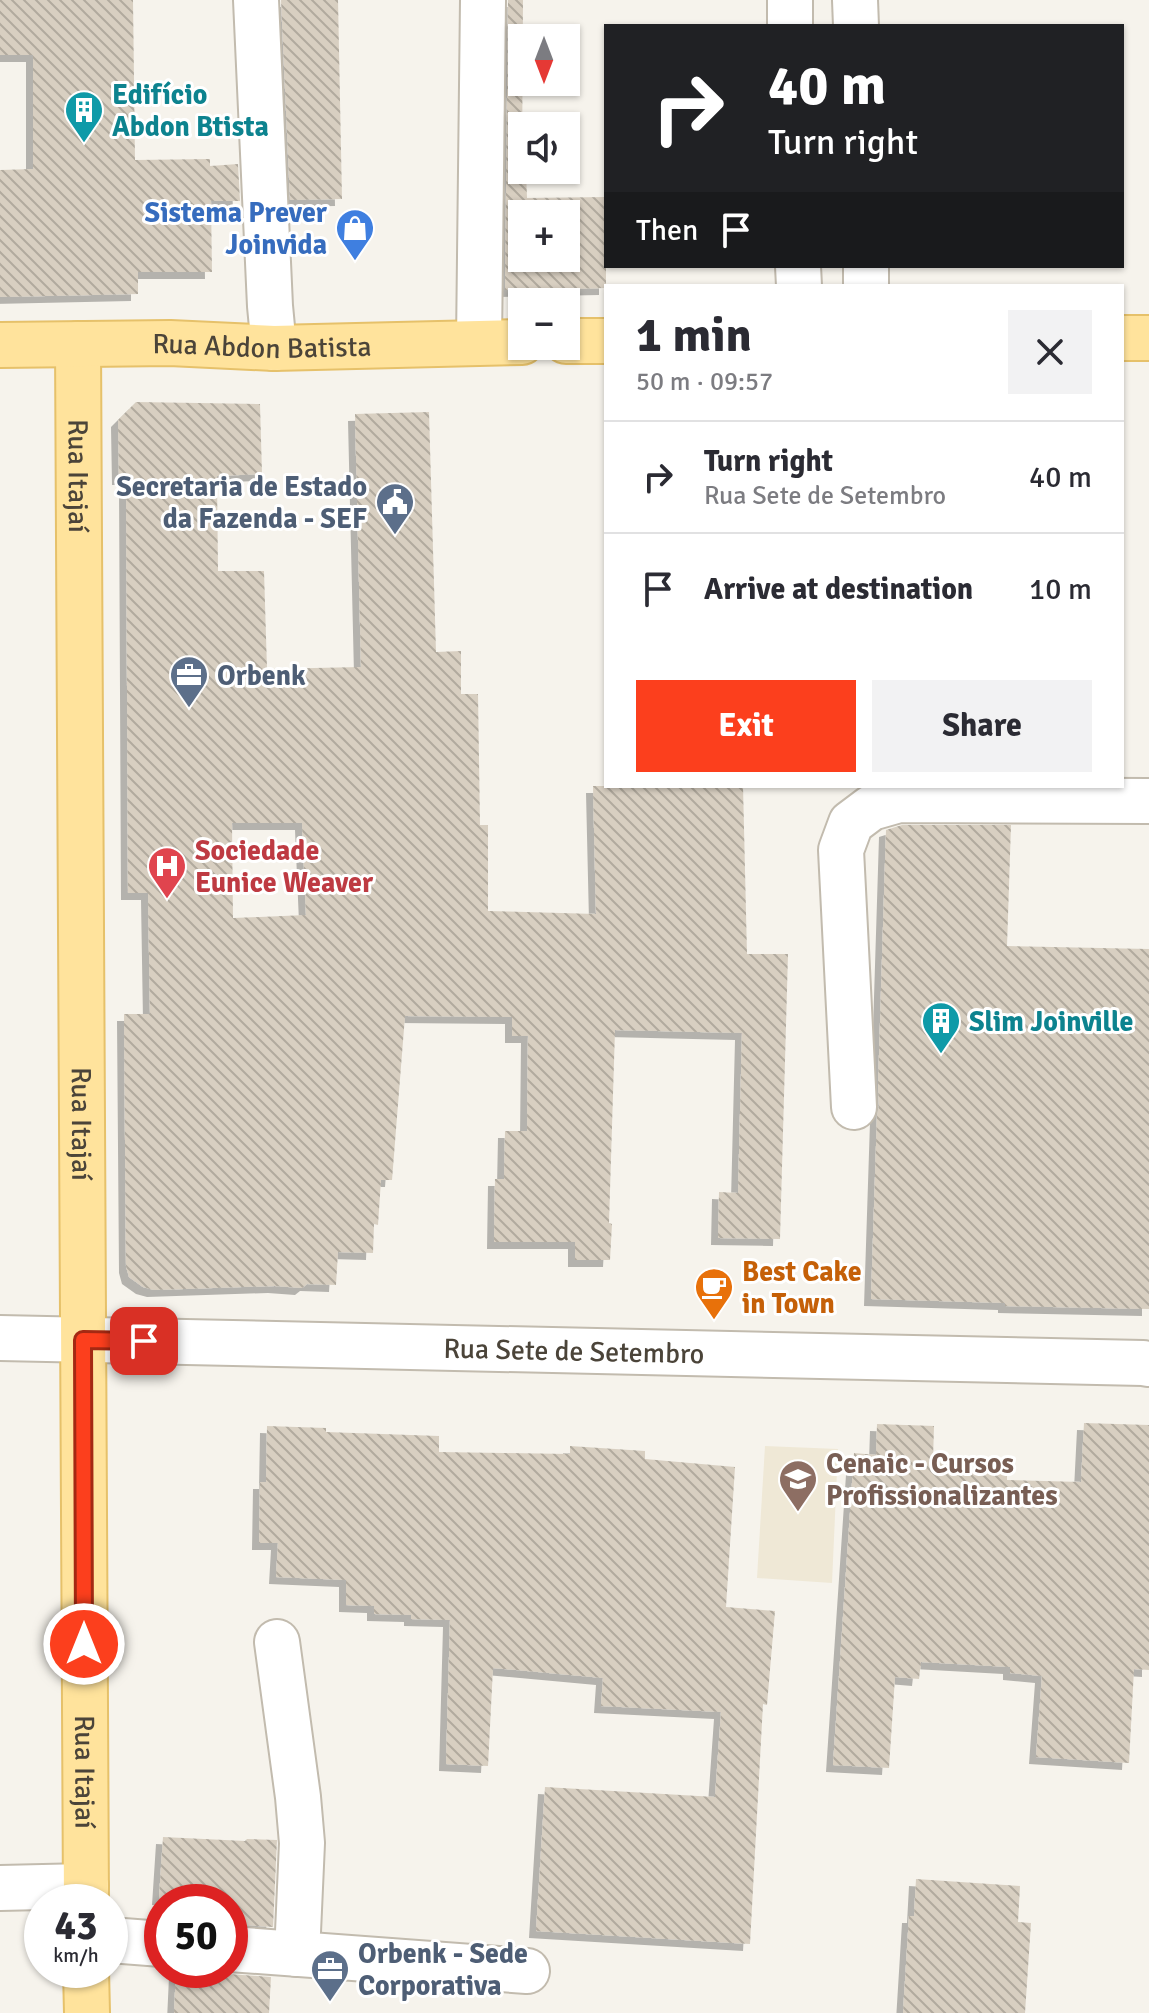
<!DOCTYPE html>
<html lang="en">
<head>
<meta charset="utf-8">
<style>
	:root { --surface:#fff; --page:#f2f2f3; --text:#2b2b33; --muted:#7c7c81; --line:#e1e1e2; --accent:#fc3f1d }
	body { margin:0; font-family:Signika,sans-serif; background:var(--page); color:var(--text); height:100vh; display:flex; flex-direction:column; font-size:30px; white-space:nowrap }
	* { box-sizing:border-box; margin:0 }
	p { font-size:26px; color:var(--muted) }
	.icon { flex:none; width:44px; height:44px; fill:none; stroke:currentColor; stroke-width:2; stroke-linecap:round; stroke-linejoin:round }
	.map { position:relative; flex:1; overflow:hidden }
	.side { position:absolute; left:604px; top:284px; width:520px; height:504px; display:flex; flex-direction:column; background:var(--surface); border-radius:0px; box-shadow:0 2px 6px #0004 }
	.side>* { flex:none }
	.banner { position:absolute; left:604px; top:24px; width:520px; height:244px; border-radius:0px; box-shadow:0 2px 6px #0004; background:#202124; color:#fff; overflow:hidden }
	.needle { width:52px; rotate:180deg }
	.tools { position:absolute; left:508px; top:24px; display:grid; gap:16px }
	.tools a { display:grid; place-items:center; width:72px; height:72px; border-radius:0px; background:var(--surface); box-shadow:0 2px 6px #0004; font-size:40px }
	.speed { position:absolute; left:24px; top:1884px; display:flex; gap:16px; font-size:40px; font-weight:700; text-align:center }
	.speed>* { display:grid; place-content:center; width:104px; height:104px; border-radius:50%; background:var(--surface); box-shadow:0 2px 6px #0004; line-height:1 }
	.speed small { font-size:20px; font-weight:400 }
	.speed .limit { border:12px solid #d22; background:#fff; color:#111 }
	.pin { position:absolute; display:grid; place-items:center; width:68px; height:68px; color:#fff; margin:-34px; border-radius:16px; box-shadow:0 4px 12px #0006 }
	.me { position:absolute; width:88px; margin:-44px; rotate:0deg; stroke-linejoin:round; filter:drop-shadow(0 0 6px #0008) }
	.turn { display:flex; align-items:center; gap:28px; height:168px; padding:0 32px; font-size:36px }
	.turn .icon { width:104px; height:104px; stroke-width:2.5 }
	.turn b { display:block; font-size:56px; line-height:68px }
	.then { display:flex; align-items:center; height:76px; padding:0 32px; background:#0003; gap:16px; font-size:30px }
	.round { display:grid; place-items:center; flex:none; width:84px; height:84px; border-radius:0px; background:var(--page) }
	.head { display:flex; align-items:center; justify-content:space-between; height:136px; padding:0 32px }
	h1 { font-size:48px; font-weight:700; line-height:60px }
	.primary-button { display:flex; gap:16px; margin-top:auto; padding:16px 32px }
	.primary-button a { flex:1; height:92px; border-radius:0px; background:var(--accent); color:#fff; font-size:32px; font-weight:700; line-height:92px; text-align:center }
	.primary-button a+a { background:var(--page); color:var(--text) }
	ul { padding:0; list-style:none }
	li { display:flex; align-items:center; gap:24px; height:112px; padding:0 32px; border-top:2px solid var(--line) }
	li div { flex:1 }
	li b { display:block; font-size:30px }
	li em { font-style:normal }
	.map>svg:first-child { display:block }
	.education { fill:#efe8d6 }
	.building { fill:url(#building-back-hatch); fill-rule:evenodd; filter:url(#shadow) }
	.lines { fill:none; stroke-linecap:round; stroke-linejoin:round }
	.minor-casing { stroke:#c2bbae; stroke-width:48 }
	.major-casing { stroke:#e6c16a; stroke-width:48 }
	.minor { stroke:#fff; stroke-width:44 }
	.major { stroke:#ffe39c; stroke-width:44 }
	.route-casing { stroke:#a42913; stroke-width:20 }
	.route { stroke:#fc3f1d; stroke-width:14 }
	.labels { text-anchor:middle; stroke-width:6; stroke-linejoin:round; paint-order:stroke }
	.culture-label { font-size:28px; font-weight:bold; fill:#0d838f; stroke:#fff; text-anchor:start }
	.shop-label { font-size:28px; font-weight:bold; fill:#366cbe; stroke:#fff; text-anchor:end }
	.street-label { font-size:28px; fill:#4b4439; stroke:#fff }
	.service-label { font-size:28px; font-weight:bold; fill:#4e5e75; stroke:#fff; text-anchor:start }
	.health-label { font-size:28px; font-weight:bold; fill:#be3a42; stroke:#fff; text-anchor:start }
	.food-label { font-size:28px; font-weight:bold; fill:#c56008; stroke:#fff; text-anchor:start }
	.education-label { font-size:28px; font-weight:bold; fill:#785e54; stroke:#fff; text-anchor:start }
</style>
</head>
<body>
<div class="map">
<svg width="1149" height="2013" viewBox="0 0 1149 2013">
	<defs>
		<pattern id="building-back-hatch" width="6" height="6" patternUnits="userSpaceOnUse" patternTransform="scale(2)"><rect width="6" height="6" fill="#d8cfc1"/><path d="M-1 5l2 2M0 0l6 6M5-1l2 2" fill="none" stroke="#b1aa9e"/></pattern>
		<filter id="shadow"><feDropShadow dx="-7" dy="7" stdDeviation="0" flood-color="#0004"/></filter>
	</defs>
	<rect width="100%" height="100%" fill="#f6f3ec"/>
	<polygon class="education" points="765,1446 838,1449 832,1583 757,1578"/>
	<g class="building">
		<polygon points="0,0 133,0 135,160 210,159 210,166 238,164 240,201 211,201 212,272 138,272 138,294 0,297 0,170 33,169 33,55 0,55"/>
		<polygon points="281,0 338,0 342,199 290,200"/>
		<path d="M508,0H523L522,170H526L527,198L606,197V288L505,290ZM522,214H566V258H522Z"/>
		<path d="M136,402L260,404L262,474L217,476L218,571H264L267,669L361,667L355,414L429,412L436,652L461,651V694H478L480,825H488V911L596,914L593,786H743L747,954H788L780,1239L718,1238L719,1192L738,1193L742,1033L615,1030L609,1223L612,1224L610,1260H575V1242H494L495,1179H504L505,1131H527L528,1036H512V1017L405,1016L392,1180H381L378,1225L374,1224L373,1253L338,1252L336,1285L307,1284L302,1288L275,1286L154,1290L143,1287L129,1277L126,1266L124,1014H150L148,893H128L126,478H119L118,420ZM232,823H302L306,915L233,918Z"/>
		<polygon points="902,825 1011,825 1007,946 1149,949 1149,1309 1005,1306 1005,1303 871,1299 877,1115 879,1106 878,1087 886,830"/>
		<polygon points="1084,1423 1149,1425 1149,1670 1134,1669 1129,1763 1036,1757 1042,1676 1010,1673 1010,1667 921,1662 919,1679 895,1677 889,1768 833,1765 854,1453 876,1455 877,1424 934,1426 933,1460 952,1461 952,1466 960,1466 960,1472 1007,1474 1007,1480 1081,1482"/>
		<polygon points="267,1426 326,1428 326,1432 439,1436 439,1452 570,1454 570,1446 645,1451 645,1459 735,1467 726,1607 775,1611 767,1705 763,1704 750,1944 536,1931 545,1787 715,1797 721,1712 601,1706 603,1678 493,1668 488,1766 446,1764 450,1620 411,1619 411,1615 374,1614 374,1606 346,1605 346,1580 276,1577 278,1543 259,1543 260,1482 266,1482"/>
		<polygon points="163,1837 245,1841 247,1839 277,1840 273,1927 230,1924 230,1902 168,1902 168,1899 159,1898"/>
		<polygon points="916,1879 1020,1886 1018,1922 1031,1923 1025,2013 903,2013 909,1916 914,1916"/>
		<polygon points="176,1970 217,1970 228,1974 271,1977 269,2013 174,2013"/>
	</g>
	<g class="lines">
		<g class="minor-casing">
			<g id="minor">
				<polyline points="256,0 270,306 274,348"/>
				<polyline points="790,0 790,26"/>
				<polyline points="855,0 856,26"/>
				<polyline points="798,266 799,286"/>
				<polyline points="866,266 866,286"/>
				<polyline points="479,342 483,0"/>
				<polyline points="854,1107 841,850 851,823 871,808 899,800 1149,801"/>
				<path id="s1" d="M0,1338L1143,1363L1149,1364"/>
				<polyline points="277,1642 298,1797 302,1843 297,1954"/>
				<polyline points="0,1888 86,1886"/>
				<polyline points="110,1940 162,1944"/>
				<polyline points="230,1949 527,1971"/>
			</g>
		</g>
		<g class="major-casing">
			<g id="major">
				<polyline points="1122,338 1149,338"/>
				<polyline points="566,341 606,341"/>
				<path id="s2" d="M78,344L86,1902"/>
				<path id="s3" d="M0,345L170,343L274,348L522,342"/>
				<polyline points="86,1970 87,2013"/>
			</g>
		</g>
		<use href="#minor" class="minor"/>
		<use href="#major" class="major"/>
	</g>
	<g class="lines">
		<g class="route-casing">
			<polyline id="route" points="84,1644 83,1340 144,1341"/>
		</g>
		<use href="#route" class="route"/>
	</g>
	<defs>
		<g id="building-pin" transform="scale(2)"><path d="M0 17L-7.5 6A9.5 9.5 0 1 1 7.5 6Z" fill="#0f9aa8" stroke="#fff"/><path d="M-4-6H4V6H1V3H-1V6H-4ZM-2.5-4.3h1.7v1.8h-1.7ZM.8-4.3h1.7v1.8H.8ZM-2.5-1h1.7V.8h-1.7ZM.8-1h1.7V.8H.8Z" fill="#fff"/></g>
		<g id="shop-pin" transform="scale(2)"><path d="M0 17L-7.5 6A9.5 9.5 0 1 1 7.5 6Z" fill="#3f7fe0" stroke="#fff"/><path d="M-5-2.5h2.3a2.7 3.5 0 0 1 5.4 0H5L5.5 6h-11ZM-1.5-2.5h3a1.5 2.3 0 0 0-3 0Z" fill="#fff"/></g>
		<g id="civic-pin" transform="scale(2)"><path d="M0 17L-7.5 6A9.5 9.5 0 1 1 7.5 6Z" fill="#5c6f8a" stroke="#fff"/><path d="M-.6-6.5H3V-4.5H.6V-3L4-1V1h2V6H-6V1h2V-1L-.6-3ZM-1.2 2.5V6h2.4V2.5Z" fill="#fff"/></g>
		<g id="office-pin" transform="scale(2)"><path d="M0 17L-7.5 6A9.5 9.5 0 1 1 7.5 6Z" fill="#5c6f8a" stroke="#fff"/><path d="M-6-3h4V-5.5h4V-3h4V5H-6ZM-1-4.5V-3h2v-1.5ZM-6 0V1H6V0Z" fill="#fff"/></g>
		<g id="hospital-pin" transform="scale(2)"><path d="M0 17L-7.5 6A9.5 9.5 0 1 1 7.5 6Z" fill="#e0444e" stroke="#fff"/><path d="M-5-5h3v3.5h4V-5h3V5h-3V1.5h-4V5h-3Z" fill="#fff"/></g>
		<g id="cafe-pin" transform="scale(2)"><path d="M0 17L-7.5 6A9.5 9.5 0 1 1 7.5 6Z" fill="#e8710a" stroke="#fff"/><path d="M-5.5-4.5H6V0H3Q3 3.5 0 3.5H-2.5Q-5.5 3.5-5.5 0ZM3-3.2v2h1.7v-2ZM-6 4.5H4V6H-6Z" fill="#fff"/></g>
		<g id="school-pin" transform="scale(2)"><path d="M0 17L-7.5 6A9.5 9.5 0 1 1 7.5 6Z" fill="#8d6e63" stroke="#fff"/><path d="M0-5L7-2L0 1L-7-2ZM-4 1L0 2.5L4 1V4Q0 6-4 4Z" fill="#fff"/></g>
	</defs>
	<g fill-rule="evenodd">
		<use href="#building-pin" x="84" y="110"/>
		<use href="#shop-pin" x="355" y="228"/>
		<use href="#civic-pin" x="395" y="502"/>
		<use href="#office-pin" x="189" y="675"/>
		<use href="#hospital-pin" x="167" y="866"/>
		<use href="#building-pin" x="941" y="1021"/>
		<use href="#cafe-pin" x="714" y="1287"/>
		<use href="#school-pin" x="798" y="1479"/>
		<use href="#office-pin" x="330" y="1969"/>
	</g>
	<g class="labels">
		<g class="culture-label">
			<text x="112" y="104">Edifício<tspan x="112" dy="32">Abdon Btista</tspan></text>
			<text x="969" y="1031">Slim Joinville</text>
		</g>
		<g class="shop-label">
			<text x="327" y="222">Sistema Prever<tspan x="327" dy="32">Joinvida</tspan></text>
		</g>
		<g class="street-label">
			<text dy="10" stroke="none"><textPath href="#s3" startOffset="262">Rua Abdon Batista</textPath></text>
			<text dy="10" stroke="none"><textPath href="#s2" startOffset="132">Rua Itajaí</textPath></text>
			<text dy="10" stroke="none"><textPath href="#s2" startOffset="780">Rua Itajaí</textPath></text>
			<text dy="10" stroke="none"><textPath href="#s1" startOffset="574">Rua Sete de Setembro</textPath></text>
			<text dy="10" stroke="none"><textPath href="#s2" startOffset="1428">Rua Itajaí</textPath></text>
		</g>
		<g class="service-label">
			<text x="367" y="496" text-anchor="end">Secretaria de Estado<tspan x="367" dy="32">da Fazenda - SEF</tspan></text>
			<text x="217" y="685">Orbenk</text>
			<text x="358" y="1963">Orbenk - Sede<tspan x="358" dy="32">Corporativa</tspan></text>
		</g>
		<g class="health-label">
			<text x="195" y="860">Sociedade<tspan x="195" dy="32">Eunice Weaver</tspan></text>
		</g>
		<g class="food-label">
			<text x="742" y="1281">Best Cake<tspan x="742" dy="32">in Town</tspan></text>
		</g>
		<g class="education-label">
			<text x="826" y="1473">Cenaic - Cursos<tspan x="826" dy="32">Profissionalizantes</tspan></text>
		</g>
	</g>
</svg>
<div class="tools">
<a><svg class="needle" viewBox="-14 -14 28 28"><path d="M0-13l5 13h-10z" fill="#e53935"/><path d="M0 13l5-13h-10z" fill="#7c7c81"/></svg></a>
<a><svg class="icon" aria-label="sound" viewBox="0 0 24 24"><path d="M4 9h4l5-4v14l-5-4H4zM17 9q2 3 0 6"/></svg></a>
<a>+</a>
<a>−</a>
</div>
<div class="speed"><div>43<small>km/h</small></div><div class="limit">50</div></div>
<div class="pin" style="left:144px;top:1341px;background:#d93025"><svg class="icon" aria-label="arrive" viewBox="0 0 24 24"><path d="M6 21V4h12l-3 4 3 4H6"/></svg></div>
<svg class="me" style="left:84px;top:1644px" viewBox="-20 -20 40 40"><circle r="17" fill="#fc3f1d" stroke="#fff" stroke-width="3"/><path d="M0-11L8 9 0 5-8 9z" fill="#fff"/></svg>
<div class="banner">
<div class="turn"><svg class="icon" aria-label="right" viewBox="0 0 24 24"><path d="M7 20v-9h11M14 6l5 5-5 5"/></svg><div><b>40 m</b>Turn right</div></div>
<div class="then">Then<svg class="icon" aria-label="arrive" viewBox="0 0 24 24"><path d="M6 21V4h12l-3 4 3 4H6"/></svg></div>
</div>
<section class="side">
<div class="head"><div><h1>1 min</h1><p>50 m · 09:57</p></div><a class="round"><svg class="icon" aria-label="close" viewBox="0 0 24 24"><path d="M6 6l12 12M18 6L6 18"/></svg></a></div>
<ul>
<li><svg class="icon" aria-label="right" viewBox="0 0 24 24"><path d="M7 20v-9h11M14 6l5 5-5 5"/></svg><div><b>Turn right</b><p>Rua Sete de Setembro</p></div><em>40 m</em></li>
<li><svg class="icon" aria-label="arrive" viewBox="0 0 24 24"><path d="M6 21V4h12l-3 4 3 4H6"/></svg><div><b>Arrive at destination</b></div><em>10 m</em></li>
</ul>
<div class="primary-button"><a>Exit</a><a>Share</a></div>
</section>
</div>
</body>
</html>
